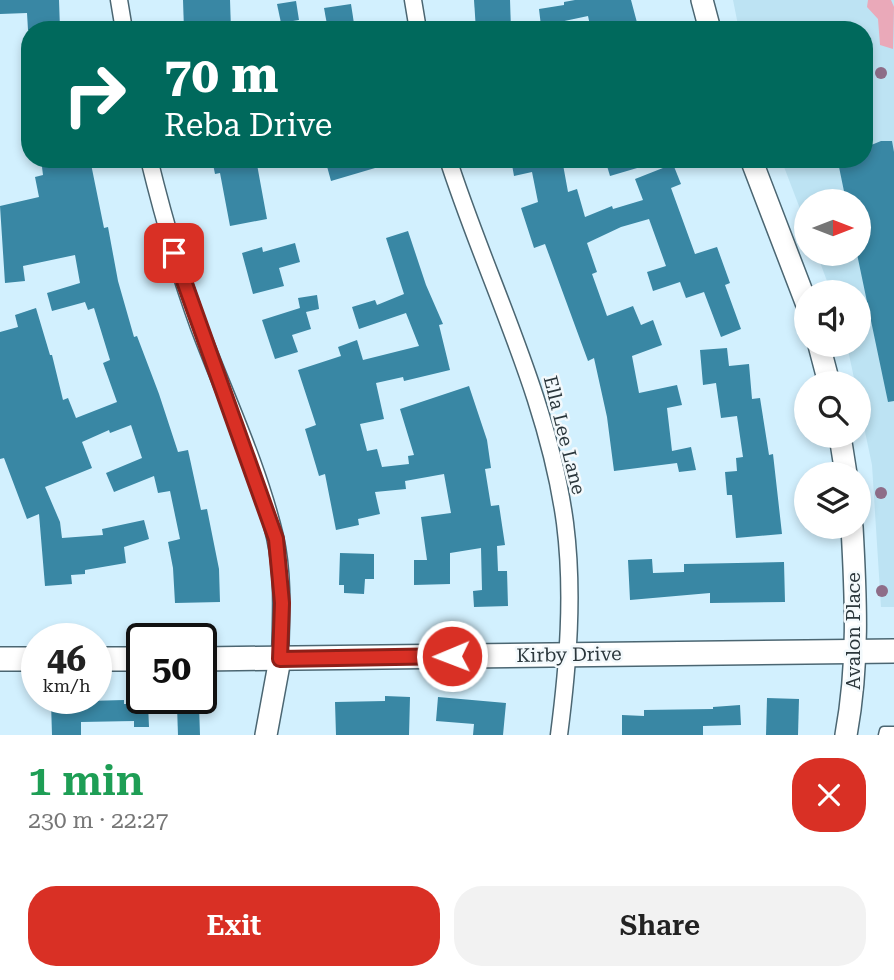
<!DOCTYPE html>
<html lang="en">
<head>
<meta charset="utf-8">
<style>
	:root { --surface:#fff; --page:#f2f2f2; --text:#222; --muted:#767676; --accent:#d93025 }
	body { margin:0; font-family:"Roboto Serif",serif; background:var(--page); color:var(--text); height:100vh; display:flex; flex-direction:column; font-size:26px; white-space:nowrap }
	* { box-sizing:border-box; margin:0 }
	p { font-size:23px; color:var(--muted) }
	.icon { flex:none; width:38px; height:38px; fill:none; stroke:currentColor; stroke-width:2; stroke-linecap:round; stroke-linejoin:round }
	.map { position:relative; height:735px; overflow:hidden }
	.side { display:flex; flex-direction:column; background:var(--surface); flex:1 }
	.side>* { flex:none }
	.banner { position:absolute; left:21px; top:21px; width:852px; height:147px; border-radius:28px; box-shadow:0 4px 10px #0003; background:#00695c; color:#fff; overflow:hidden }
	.needle { width:46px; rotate:90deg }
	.buttons { position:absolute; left:794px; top:189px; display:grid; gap:14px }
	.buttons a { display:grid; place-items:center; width:77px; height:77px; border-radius:50%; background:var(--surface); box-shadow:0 4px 10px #0003; font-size:35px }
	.speed { position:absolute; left:21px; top:623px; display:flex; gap:14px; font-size:35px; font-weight:700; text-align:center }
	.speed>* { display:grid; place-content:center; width:91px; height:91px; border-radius:50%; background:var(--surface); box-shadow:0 4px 10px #0003; line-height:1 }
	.speed small { font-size:18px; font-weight:400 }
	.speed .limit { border:4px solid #111; border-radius:10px; background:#fff; color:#111 }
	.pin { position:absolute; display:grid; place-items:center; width:60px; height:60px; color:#fff; margin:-30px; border-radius:14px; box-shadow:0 4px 10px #0006 }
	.me { position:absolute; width:77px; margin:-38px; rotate:269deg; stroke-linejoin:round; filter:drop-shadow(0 0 5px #0008) }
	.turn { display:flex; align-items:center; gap:24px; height:147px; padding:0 28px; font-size:32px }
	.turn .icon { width:91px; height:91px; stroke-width:2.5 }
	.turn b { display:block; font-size:49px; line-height:60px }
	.round { display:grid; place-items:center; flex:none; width:74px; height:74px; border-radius:28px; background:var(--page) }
	.summary { display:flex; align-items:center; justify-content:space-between; height:119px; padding:0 28px }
	h1 { font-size:42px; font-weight:600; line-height:52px; color:#1e9e55 }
	.button { display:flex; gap:14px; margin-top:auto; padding:14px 28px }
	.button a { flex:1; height:80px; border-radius:28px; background:var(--accent); color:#fff; font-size:28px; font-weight:600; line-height:80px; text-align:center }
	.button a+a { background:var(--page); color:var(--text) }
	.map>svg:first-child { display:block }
	.built { fill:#bde3f3 }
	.green { fill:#eaa9b9 }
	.building { fill:#3987a4 }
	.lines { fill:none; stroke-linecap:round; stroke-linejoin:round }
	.service-casing { stroke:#4b6672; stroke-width:11 }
	.minor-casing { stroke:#4b6672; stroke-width:19 }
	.tertiary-casing { stroke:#4b6672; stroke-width:24 }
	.secondary-casing { stroke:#4b6672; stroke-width:26 }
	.service { stroke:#fff; stroke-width:8 }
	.minor { stroke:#fff; stroke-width:16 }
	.tertiary { stroke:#fff; stroke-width:21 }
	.secondary { stroke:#fff; stroke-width:23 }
	.tree { fill:#8e6d88 }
	.route-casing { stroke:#8d1f18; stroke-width:18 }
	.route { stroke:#d93025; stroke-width:12 }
	.labels { text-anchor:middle; stroke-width:5; stroke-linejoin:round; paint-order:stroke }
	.street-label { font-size:19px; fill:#2b373c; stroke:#f3f9fc }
</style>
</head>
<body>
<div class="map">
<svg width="894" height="735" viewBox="0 0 894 735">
	<rect width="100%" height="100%" fill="#d2f0fe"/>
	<polygon class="built" points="733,0 894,0 894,607 881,607 872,465 859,403 859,383 855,383 847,345 859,345 859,292 831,292 817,254 859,254 859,201 807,201 807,227 781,159 864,159 864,30 739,30"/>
	<polygon class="green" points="868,0 891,0 894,7 893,49 880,45 878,19 867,7"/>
	<g class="building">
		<polygon points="0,0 59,0 60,29 28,30 27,13 0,14"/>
		<polygon points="183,0 230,0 231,30 184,30"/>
		<polygon points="474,0 510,0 511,30 476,30"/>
		<polygon points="575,0 631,0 639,30 591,30 588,16 541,26 539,9 564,5 564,2"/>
		<polygon points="296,1 299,20 281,23 277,4"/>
		<polygon points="351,4 355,30 328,30 324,8"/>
		<polygon points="881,141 892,141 894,152 894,401 888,402 857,254 859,254 859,201 846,201 839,167 861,162 860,159 864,159 864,148"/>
		<polygon points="41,159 90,159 104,228 108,227 118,281 134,337 137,336 159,394 178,452 188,450 201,510 207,509 219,569 220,602 175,603 173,568 168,542 180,539 170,491 158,493 154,476 114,492 106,473 142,458 131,425 110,433 109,430 82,442 92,468 45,487 60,522 62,538 103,535 102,529 144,520 149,539 124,547 126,563 85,570 85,574 71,575 72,584 45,586 39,514 27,519 4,458 0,459 0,332 18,327 15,315 36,308 50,355 52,355 63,400 68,398 76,418 117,402 103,363 110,360 94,308 88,310 85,302 52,311 47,293 80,283 75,255 23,266 25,281 5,283 0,206 39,197 35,177 43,175"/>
		<polygon points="212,159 256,159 267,219 230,226 220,173 215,174"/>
		<polygon points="325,159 391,159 392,163 331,181"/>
		<polygon points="511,159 562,159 568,192 577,189 585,217 612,206 613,209 643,200 635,179 673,164 681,184 671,188 695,254 717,247 730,283 725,285 741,329 721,337 704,292 686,298 680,282 653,291 647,272 666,266 649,219 621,227 587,243 597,272 592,274 607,316 633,306 641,325 653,320 662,345 632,356 639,393 677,385 682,405 667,408 672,451 691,447 696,470 679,472 677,463 614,471 607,417 594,358 588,361 545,244 534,248 521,208 538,202 532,172 514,176"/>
		<polygon points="605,159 654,159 654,163 610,176"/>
		<polygon points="408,231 426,285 443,324 439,325 450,370 404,381 403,377 376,383 384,419 360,424 367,451 377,449 382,467 409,464 408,456 414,455 400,409 469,386 487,440 491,468 485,469 491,506 499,505 505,545 497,546 498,571 507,571 508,606 474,607 473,591 482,590 481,548 450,553 450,584 414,585 414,560 427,560 421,517 451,513 444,474 405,481 406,489 375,492 380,514 358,519 359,525 336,530 325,474 319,476 305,429 316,425 298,370 341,356 338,347 357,340 363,360 419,346 406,313 359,329 352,307 375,300 377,305 404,294 386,238"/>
		<polygon points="295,243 300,262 279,268 284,286 253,294 242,253 262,247 263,252"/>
		<polygon points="317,295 319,309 306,312 311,329 292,335 298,352 275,359 262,320 300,308 298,298"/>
		<polygon points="727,348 729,366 749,364 752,399 760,398 769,455 773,454 782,534 736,538 732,495 727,495 725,472 737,471 736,458 743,457 737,416 721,418 716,383 703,385 700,350"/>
		<polygon points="340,553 374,554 374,579 365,579 364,594 344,593 344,585 339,585"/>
		<polygon points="652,559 653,573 684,572 684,564 784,562 785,602 710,603 710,593 630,600 628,560"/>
		<polygon points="385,696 410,697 409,735 336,735 335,702 385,701"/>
		<polygon points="438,697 506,703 503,735 473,735 474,724 436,721"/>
		<polygon points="767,698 799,699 798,735 766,735"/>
		<polygon points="124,700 124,704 148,704 149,727 134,727 134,721 81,722 81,735 52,735 51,702"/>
		<polygon points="199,705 200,735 178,735 177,706"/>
		<polygon points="740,705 741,725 703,726 703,735 622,735 622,715 644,716 644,710 713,709 713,707"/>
	</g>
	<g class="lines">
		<g class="service-casing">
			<polyline id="service" points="883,735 884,731 894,731"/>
		</g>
		<g class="minor-casing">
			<g id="minor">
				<polyline points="119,0 124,30"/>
				<polyline points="413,0 418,30"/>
				<path d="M149,159C163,216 179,272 199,327C225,396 258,465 275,537C284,577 281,619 280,659"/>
				<path d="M448,159C487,280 548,396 565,523C574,594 568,665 559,735"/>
			</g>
		</g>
		<g class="tertiary-casing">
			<g id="tertiary">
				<polyline points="702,0 710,30"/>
				<polyline points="751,159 807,305"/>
				<polyline points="819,345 829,383"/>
				<polyline points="840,436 846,474"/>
				<polyline points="266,735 280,659"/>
				<path d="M846,735C859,664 856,599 852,527"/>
			</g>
		</g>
		<g class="secondary-casing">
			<g id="secondary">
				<polyline points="0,659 37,659"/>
				<polyline points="96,659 142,659"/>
				<polyline points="201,659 894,651"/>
			</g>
		</g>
		<use href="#service" class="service"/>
		<use href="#minor" class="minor"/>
		<use href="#tertiary" class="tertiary"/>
		<use href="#secondary" class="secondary"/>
	</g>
	<g class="tree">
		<circle cx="881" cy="73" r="6"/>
		<circle cx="881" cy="493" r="6"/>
		<circle cx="882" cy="591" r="6"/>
	</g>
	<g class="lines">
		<g class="route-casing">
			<polyline id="route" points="174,253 276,539 282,603 280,659 452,656"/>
		</g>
		<use href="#route" class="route"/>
	</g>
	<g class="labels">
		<g class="street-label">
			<text transform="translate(565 435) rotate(76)" y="7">Ella Lee Lane</text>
			<text transform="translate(853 631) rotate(-90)" y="7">Avalon Place</text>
			<text transform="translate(569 654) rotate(-1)" y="7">Kirby Drive</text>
		</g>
	</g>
</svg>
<div class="buttons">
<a><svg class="needle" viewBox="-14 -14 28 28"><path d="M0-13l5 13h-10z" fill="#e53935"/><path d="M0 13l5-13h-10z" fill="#767676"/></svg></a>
<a><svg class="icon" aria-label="sound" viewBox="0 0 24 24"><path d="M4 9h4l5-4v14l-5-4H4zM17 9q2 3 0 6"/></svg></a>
<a><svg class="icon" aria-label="search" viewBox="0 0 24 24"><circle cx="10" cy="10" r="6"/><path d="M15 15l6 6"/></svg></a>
<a><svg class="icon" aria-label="layers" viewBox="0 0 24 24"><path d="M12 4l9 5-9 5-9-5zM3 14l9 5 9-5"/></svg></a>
</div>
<div class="speed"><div>46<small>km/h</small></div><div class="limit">50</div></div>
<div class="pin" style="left:174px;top:253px;background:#d93025"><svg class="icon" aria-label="arrive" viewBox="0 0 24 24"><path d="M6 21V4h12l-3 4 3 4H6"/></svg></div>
<svg class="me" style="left:452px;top:656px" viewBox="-20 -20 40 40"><circle r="17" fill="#d93025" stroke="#fff" stroke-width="3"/><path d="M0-11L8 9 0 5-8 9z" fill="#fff"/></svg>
<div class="banner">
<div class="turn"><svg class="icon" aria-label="right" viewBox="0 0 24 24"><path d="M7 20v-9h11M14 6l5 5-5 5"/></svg><div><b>70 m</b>Reba Drive</div></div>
</div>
</div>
<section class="side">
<div class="summary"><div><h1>1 min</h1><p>230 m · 22:27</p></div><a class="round" style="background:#d93025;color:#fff"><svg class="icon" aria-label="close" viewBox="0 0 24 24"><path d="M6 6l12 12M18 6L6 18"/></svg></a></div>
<div class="button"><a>Exit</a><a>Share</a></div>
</section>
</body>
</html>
